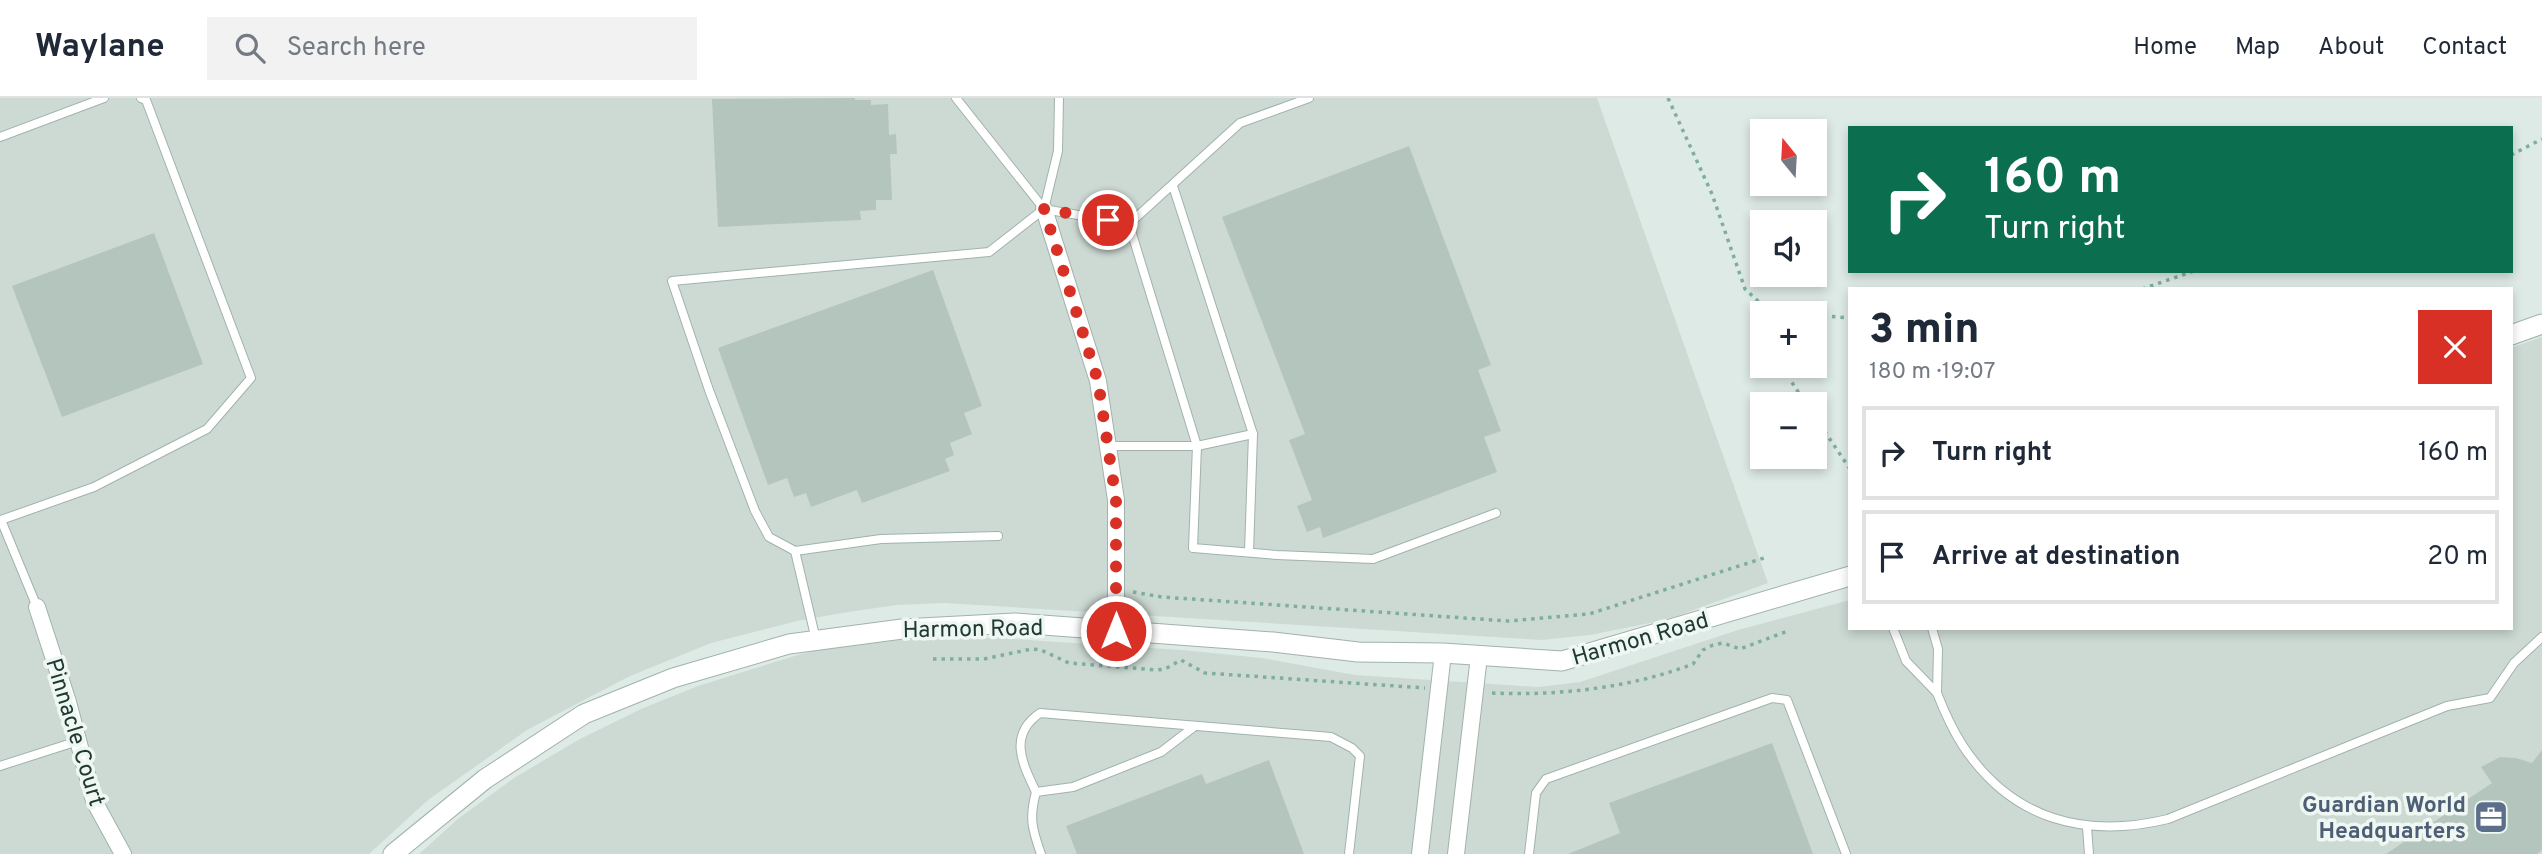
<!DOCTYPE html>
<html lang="en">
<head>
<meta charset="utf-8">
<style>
	:root { --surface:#fff; --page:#f2f2f3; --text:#1f2937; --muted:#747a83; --line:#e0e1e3 }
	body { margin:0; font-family:Overpass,sans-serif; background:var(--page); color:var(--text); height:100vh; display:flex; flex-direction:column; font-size:26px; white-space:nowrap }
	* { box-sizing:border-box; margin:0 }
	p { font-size:23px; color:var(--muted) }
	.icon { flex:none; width:38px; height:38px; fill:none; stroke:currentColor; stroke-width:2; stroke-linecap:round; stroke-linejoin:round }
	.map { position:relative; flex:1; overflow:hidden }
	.drawer { position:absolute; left:1848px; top:189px; width:665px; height:343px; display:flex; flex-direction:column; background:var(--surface); border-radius:0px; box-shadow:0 4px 10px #0003 }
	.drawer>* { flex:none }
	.guide { position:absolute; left:1848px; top:28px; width:665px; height:147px; border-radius:0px; box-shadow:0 4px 10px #0003; background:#0b6e4f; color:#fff; overflow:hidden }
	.needle { width:46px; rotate:342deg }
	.tools { position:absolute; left:1750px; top:21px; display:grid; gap:14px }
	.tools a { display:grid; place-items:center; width:77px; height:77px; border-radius:0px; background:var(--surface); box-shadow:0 4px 10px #0003; font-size:35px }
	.pin { position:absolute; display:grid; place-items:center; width:60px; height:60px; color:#fff; margin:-30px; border:4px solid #fff; border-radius:50%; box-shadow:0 2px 7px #0007 }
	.me { position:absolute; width:77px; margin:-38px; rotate:0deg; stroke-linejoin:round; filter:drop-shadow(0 0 5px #0008) }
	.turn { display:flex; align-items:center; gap:24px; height:147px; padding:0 21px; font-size:32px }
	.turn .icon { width:91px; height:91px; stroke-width:2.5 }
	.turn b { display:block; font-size:49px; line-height:60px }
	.round { display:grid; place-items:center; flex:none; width:74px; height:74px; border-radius:0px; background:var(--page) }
	.overview { display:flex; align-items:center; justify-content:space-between; height:119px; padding:0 21px }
	h1 { font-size:42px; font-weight:800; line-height:52px }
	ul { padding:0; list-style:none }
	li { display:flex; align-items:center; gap:21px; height:94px; margin:0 14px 10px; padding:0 7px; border:4px solid var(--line); border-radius:0px }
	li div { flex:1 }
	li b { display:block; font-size:26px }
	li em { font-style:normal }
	header { display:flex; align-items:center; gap:42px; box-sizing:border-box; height:98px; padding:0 35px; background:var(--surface); border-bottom:2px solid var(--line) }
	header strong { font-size:33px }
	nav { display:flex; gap:38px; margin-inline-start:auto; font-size:24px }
	.search { width:490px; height:63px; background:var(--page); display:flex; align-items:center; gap:18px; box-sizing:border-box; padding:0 24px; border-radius:0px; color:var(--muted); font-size:26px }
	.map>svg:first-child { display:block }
	.built { fill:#cddad4 }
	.building { fill:#b4c5be }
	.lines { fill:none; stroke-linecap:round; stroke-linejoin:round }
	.service-casing { stroke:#a1b2ac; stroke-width:10 }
	.minor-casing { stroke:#a1b2ac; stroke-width:18 }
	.tertiary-casing { stroke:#a1b2ac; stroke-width:21 }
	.path { stroke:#7fae9f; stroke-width:3.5; stroke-dasharray:3.5 5; stroke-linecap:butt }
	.service { stroke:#fff; stroke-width:8 }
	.minor { stroke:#fff; stroke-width:16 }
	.tertiary { stroke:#fff; stroke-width:19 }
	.route { stroke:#d93025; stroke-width:12; stroke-dasharray:0 21.6 }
	.labels { text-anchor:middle; stroke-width:7; stroke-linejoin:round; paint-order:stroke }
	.street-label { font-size:23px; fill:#203a33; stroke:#eff7f3 }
	.service-label { font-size:23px; font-weight:bold; fill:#4e5e75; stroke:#eff7f3; text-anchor:end }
</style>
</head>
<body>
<header>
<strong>Waylane</strong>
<div class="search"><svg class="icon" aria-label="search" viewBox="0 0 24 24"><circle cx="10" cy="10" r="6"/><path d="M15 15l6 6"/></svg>Search here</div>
<nav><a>Home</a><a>Map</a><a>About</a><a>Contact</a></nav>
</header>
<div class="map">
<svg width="2542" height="756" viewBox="0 0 2542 756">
	<rect width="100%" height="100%" fill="#deeae5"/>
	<g class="built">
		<polygon points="0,0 1597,0 1768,485 1677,518 1655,524 1590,537 1542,542 944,505 897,507 848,514 797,523 711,545 628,579 527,632 428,702 369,756 0,756"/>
		<polygon points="2542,239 2542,756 419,756 459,720 514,680 578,642 641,611 698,588 801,556 853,545 907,538 998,540 1182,552 1262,560 1355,577 1538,589 1580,584 1738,532 1850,502 1850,530 2511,530 2511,250"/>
	</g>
	<g class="building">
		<polygon points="855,0 855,2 871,2 871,7 888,6 889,37 896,36 897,56 890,56 892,102 876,102 876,112 860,113 861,122 718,129 712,1"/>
		<polygon points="1409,48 1491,267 1478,272 1501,333 1484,339 1497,374 1323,440 1320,429 1307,434 1297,408 1312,402 1289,342 1305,336 1222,119"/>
		<polygon points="154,135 203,266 62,319 12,188"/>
		<polygon points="933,172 982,308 964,315 972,336 950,345 954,357 945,361 950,373 862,405 857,392 811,409 806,395 794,399 787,380 768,387 718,250"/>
		<polygon points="1772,645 1813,756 1568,756 1620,735 1609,705"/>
		<polygon points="2542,652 2542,752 2537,756 2386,756 2492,685 2481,669 2500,659 2516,660 2532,665"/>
		<polygon points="1269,662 1304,756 1077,756 1066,728 1202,676 1206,686"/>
	</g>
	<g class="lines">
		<g class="service-casing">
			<g id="service">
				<polyline points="956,0 1044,111 1129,126 1197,348 1253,336"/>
				<polyline points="0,39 104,0"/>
				<polyline points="1173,88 1253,336 1249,454"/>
				<polyline points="1129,126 1240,25 1309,0"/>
				<polyline points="1108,348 1197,348 1193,450 1277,457 1373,461 1496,415"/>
				<polyline points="795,453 881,441 998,438"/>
				<polyline points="37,509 1,422 94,389 207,331 251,280 146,2 141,0"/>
				<polyline points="1893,530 1906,563 1937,595 1938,551 1932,530"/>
				<polyline points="816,542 795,453 769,439 755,413 709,292 672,183 989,154 1044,111 1058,53 1059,0"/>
				<path d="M1937,595C1944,613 1952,631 1963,648C2012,722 2085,741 2168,721L2447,608L2490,600L2514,565L2542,539"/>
				<path d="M1195,628L1161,654L1073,689L1036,694C1022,665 1008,637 1040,615L1331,639L1352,650L1360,658L1349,756"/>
				<polyline points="0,668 78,643"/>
				<path d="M1036,694C1029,720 1032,731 1041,756"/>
				<polyline points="2087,729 2089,756"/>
				<polyline points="1529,756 1536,695 1546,681 1772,600 1787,602 1846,756"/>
			</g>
		</g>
		<g class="minor-casing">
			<g id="minor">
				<polyline points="1044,111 1098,283 1116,402 1116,533"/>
				<polyline points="37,509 68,604 94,703 123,756"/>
				<polyline points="1420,756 1443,555"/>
				<polyline points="1456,756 1479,558"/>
			</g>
		</g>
		<g class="tertiary-casing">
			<g id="tertiary">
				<polyline points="2511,237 2542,226"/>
				<polyline points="393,756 485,681 584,616 673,580 789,546 902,531 1015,525 1273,544 1358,554 1443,555 1562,563 1850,478"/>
			</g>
		</g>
		<g class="path">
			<polyline points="1668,0 1712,96 1745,191 1771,215"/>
			<polyline points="2511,57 2542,41"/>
			<polyline points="2142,191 2194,173"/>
			<polyline points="1815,217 1850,220"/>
			<polyline points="1788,268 1791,283 1806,306"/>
			<polyline points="1815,319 1850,371"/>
			<polyline points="1133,494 1162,499 1508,523 1589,516 1767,459"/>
			<polyline points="933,561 984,561 1032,551 1041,552 1069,565 1157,572 1165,571 1181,562 1205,575 1425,590"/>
			<path d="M1492,595C1558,598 1630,590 1693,566L1703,552L1713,547L1723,545L1740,551L1788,533"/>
		</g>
		<use href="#service" class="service"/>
		<use href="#minor" class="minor"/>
		<use href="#tertiary" class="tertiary"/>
	</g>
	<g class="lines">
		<polyline class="route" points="1108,122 1044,111 1098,283 1116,402 1116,533"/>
	</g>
	<defs>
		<g id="office-square" transform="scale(1.75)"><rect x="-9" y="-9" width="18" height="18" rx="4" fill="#5c6f8a" stroke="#eff7f3"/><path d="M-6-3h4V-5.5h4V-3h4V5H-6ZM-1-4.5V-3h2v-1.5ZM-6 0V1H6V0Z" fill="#fff"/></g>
	</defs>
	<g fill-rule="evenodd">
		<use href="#office-square" x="2491" y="719"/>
	</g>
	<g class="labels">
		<g class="street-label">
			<text transform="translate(973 530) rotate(-1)" y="8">Harmon Road</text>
			<text transform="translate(1640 540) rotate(-16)" y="8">Harmon Road</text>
			<text transform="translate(76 634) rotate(73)" y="8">Pinnacle Court</text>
		</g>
		<g class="service-label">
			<text x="2466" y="714">Guardian World<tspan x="2466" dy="26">Headquarters</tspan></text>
		</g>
	</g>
</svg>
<div class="tools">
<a><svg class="needle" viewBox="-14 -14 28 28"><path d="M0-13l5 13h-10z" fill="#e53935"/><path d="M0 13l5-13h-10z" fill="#747a83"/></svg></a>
<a><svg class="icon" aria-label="sound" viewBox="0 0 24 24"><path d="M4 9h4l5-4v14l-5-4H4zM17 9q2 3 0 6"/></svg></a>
<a>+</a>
<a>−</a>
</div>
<div class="pin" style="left:1108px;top:122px;background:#d93025"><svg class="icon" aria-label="arrive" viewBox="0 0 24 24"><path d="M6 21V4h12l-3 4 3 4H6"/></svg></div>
<svg class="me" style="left:1116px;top:533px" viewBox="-20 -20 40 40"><circle r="17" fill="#d93025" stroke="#fff" stroke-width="3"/><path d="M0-11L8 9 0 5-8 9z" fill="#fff"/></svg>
<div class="guide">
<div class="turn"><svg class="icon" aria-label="right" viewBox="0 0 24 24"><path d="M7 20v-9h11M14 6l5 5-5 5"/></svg><div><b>160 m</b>Turn right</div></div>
</div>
<section class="drawer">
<div class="overview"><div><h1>3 min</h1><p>180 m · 19:07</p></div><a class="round" style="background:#d93025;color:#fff"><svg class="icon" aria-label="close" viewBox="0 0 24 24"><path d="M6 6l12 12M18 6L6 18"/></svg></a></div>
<ul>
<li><svg class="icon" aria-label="right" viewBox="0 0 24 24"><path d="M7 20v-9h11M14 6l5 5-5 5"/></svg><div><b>Turn right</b></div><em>160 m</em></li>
<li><svg class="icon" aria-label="arrive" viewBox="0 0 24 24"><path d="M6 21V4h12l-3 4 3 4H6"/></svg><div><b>Arrive at destination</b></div><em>20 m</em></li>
</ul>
</section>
</div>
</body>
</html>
